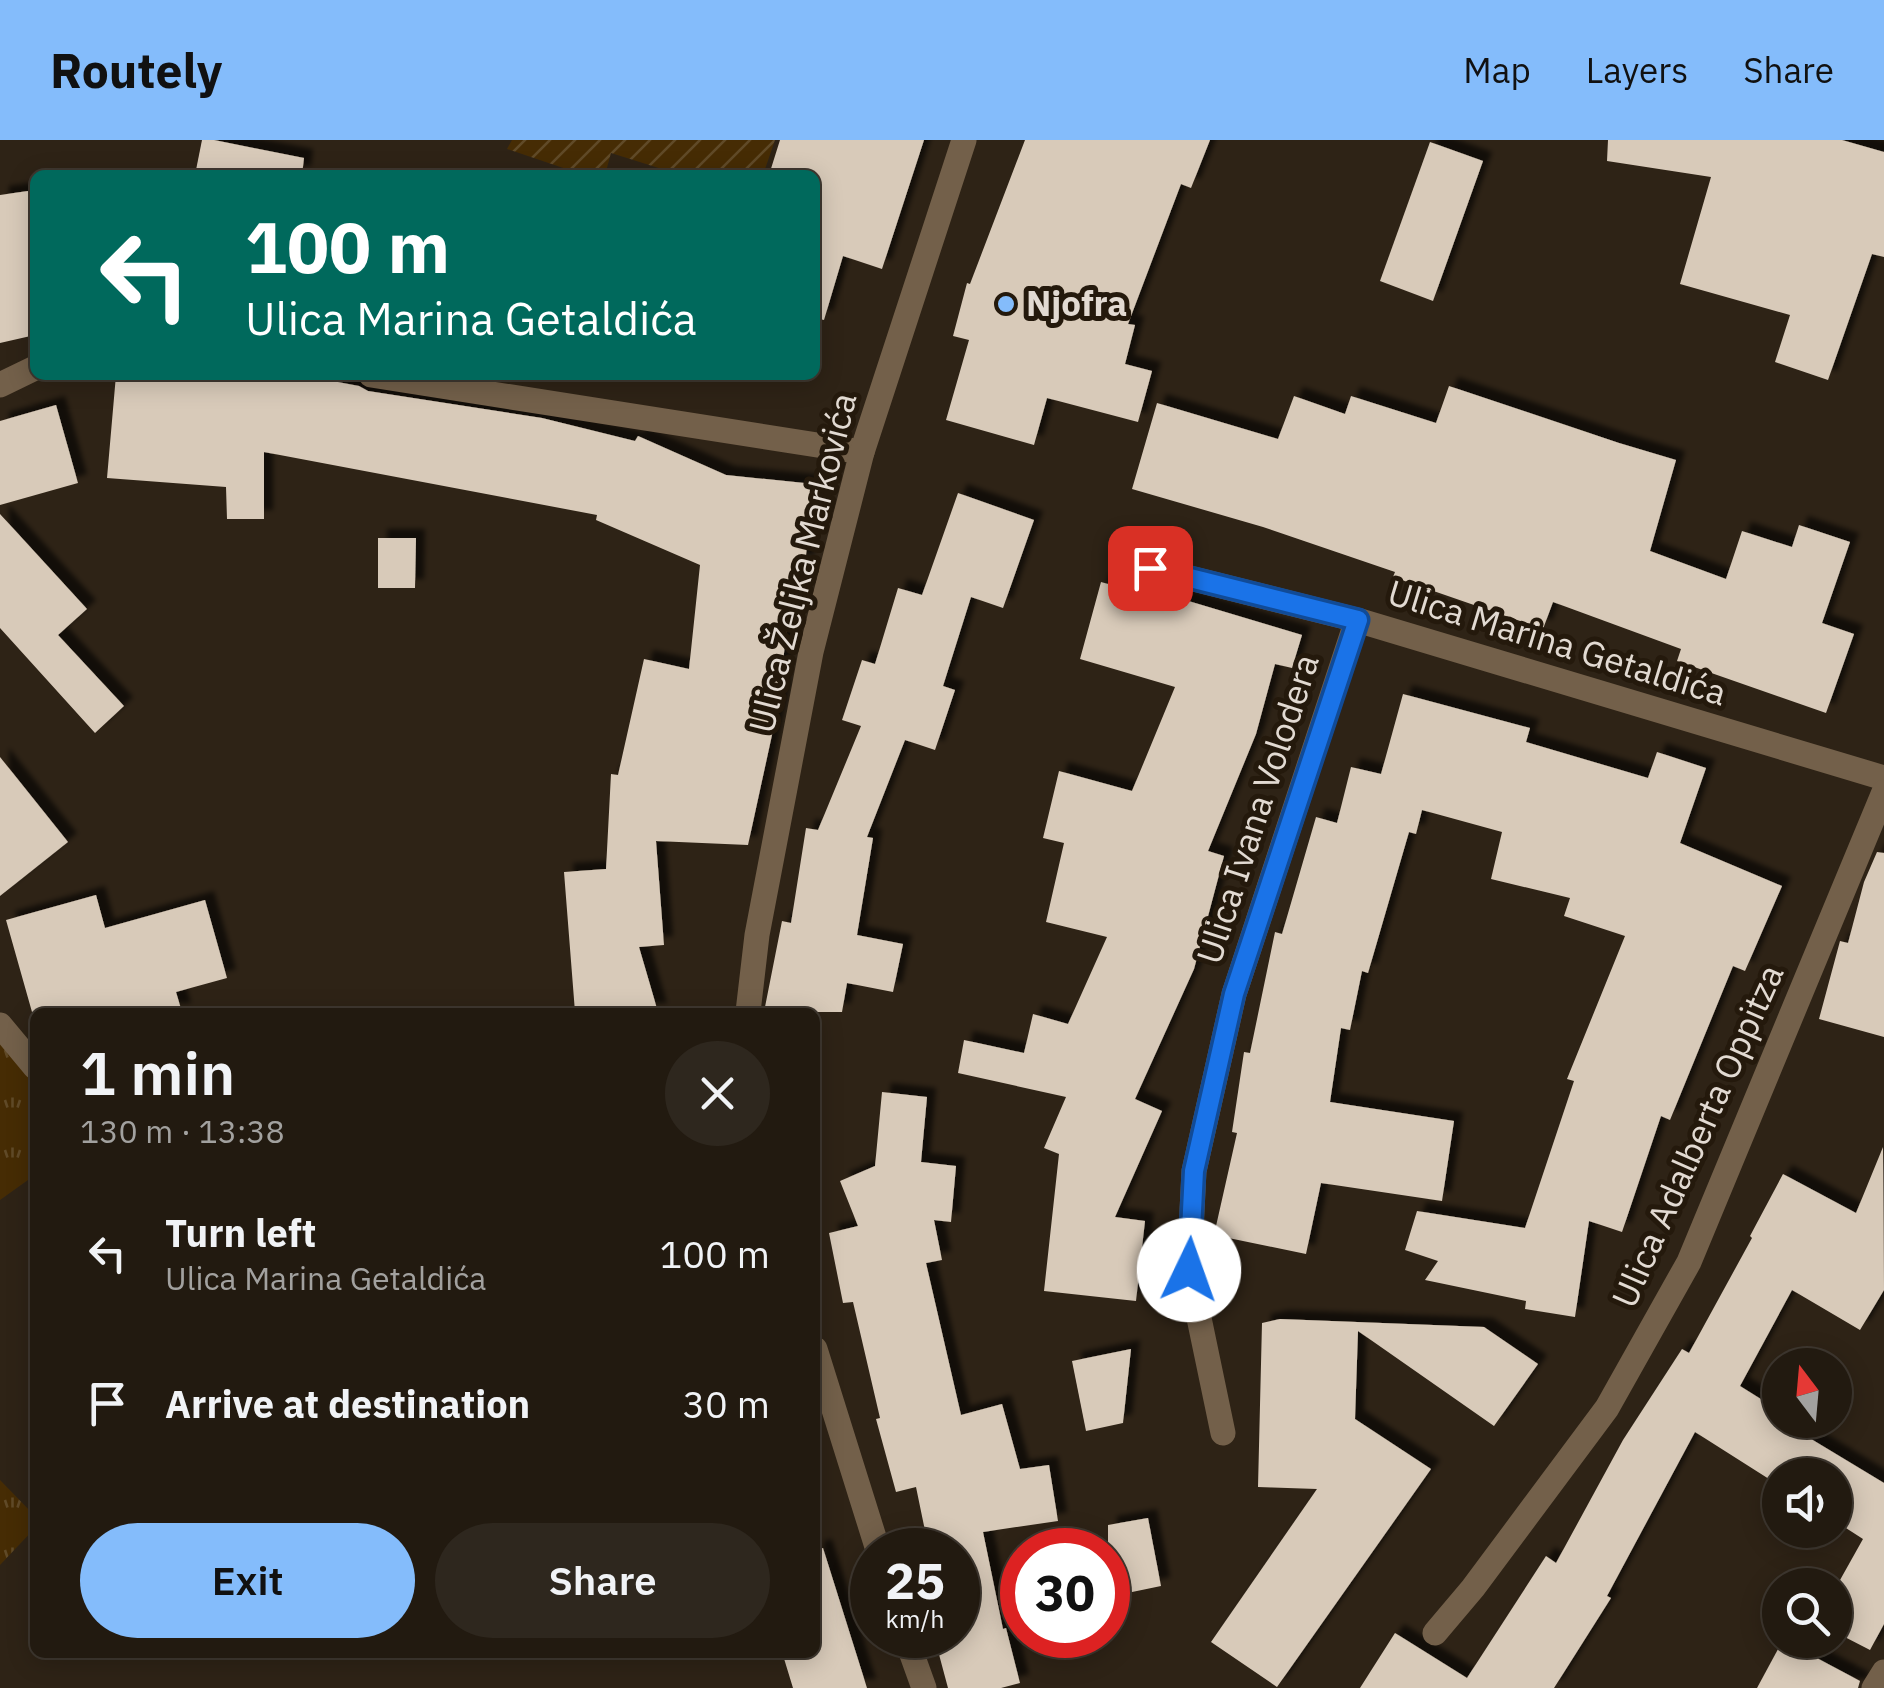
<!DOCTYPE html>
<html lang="en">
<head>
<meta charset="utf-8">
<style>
	:root { --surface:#221a10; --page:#2e271e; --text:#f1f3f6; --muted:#a2a19f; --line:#3f3830; --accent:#84bcfb }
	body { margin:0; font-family:"IBM Plex Sans",sans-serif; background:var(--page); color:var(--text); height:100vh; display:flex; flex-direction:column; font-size:38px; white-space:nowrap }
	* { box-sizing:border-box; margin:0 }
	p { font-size:32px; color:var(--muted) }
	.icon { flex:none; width:55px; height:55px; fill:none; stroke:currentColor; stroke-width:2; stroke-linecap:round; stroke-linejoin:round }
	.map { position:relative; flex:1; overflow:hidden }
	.side { position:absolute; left:30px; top:868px; width:790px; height:650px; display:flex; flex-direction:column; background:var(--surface); border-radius:15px; box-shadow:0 5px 25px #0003,0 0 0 2px var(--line) }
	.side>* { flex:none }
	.hud { position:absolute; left:30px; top:30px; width:790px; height:210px; border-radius:15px; box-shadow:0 5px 25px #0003,0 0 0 2px var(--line); background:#00695c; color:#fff; overflow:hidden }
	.needle { width:65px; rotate:344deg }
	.fabs { position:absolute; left:1762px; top:1208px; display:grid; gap:20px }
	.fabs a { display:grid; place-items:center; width:90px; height:90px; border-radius:50%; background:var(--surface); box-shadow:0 5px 25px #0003,0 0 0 2px var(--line); font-size:50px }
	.speed { position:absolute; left:850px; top:1388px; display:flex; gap:20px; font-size:50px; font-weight:700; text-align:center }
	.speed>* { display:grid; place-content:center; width:130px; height:130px; border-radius:50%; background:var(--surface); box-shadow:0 5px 25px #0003,0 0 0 2px var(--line); line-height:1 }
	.speed small { font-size:25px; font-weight:400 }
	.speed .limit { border:15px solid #d22; background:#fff; color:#111 }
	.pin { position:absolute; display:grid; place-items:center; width:85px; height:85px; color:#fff; margin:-42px; border-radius:20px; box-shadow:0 5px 15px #0006 }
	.me { position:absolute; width:110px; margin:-55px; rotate:3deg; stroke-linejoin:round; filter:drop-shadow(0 0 8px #0008) }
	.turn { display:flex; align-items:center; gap:35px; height:210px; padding:0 50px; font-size:45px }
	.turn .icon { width:130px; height:130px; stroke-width:2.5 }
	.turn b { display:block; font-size:70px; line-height:85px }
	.round { display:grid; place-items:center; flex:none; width:105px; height:105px; border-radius:52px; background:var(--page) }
	.head { display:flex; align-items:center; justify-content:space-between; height:170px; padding:0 50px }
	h1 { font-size:60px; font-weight:600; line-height:75px }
	.cta { display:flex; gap:20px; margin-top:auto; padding:20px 50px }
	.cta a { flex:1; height:115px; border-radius:60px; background:var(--accent); color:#111; font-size:40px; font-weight:600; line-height:115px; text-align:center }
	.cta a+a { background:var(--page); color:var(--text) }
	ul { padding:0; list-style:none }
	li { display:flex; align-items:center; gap:30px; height:150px; padding:0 50px }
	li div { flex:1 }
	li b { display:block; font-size:38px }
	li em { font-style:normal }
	header { display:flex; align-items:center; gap:60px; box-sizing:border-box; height:140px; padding:0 50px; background:var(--accent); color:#111 }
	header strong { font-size:48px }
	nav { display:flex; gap:55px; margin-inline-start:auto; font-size:35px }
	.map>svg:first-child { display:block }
	.grass { fill:url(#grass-tufts) }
	.garden { fill:url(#garden-furrows) }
	.building { fill:#d8cab9; filter:url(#shadow) }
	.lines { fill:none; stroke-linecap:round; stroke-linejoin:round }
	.lane { stroke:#73604a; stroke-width:25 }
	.street { stroke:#73604a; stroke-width:25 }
	.route-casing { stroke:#114b97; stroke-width:25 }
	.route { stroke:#1a73e8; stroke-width:18 }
	.poi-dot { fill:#84bcfb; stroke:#24190c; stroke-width:4 }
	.labels { text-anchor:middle; stroke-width:10; stroke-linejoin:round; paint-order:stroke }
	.poi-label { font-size:35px; font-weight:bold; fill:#e2dad2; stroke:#24190c; text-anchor:start }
	.street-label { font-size:35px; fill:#e2dad2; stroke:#24190c }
</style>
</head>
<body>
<header>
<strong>Routely</strong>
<nav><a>Map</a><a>Layers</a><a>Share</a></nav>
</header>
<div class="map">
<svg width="1884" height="1548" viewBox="0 0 1884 1548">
	<defs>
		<pattern id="grass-tufts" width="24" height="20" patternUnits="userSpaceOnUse" patternTransform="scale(2.5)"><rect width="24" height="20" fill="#462c04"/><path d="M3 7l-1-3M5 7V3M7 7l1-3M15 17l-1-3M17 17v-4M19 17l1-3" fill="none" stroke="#604a28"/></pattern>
		<pattern id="garden-furrows" width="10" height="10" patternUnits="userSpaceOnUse" patternTransform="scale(2.5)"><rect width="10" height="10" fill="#462c04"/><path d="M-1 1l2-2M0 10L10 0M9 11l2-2" fill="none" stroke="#604a28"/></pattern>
		<filter id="shadow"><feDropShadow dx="9" dy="-9" stdDeviation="2.5" flood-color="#0009"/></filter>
	</defs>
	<rect width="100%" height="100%" fill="#2e2316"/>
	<g class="grass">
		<polygon points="0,884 35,926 35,1035 0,1060"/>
		<polygon points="0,1340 35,1376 35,1388 0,1425"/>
	</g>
	<polygon class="garden" points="512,0 775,0 763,35 681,35 611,13 605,35 584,35 507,9"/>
	<g class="building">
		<polygon points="202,0 214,0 304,18 302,35 195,35"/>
		<polygon points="780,0 924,0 882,129 843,116 824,180 815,178 815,35 769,35"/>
		<polygon points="1025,0 1210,0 1191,48 1181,44 1128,184 1135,185 1125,224 1152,231 1138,282 1047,258 1034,305 946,280 969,200 953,196 967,143 970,144"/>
		<polygon points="1608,0 1842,0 1884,12 1884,117 1872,114 1828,240 1775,222 1790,175 1680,144 1711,37 1607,21"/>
		<polygon points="1430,2 1483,21 1433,161 1380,141"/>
		<polygon points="35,50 35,195 0,203 0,55"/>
		<polygon points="116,235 311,237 359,246 368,251 542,278 635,301 638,296 726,335 814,344 805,424 794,423 780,549 782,549 748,705 656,701 664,805 639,807 658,872 575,872 564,732 606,729 611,634 618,635 644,519 689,529 700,425 596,380 597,375 264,312 264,379 227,379 226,347 107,338"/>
		<polygon points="1449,246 1619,303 1676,320 1650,411 1726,439 1742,391 1792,407 1799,385 1850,402 1822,483 1854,494 1826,573 1677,521 1681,509 1553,462 1543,489 1393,437 1395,432 1263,387 1132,349 1157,263 1278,299 1294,256 1345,274 1351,256 1436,283"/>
		<polygon points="56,265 78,343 0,365 0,281"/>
		<polygon points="958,353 1034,380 1003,468 971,457 943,546 955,550 935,610 905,600 867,697 873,698 857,795 903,804 893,852 847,843 842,872 764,872 782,781 791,783 806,688 818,690 861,586 842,580 862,520 875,524 898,448 922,455"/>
		<polygon points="0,374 87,469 58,495 124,566 95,593 0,488"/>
		<polygon points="378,398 416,398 415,448 378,448"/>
		<polygon points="1101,442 1154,457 1155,451 1302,495 1292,528 1275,524 1256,594 1208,711 1224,716 1194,829 1135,959 1162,971 1115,1077 1145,1081 1136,1161 1044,1151 1059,1014 1044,1008 1066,957 958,933 964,900 1024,913 1033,874 1068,884 1107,797 1046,782 1064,703 1043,698 1059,631 1132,651 1175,547 1080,519"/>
		<polygon points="1403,554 1530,588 1526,602 1648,638 1657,612 1706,628 1680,703 1782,746 1745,831 1733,826 1670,980 1661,976 1622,1092 1589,1081 1575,1177 1525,1169 1526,1161 1425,1140 1438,1121 1405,1110 1417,1071 1525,1088 1574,941 1567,939 1625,796 1564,776 1570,758 1491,739 1502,692 1422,670 1416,694 1409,692 1368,833 1362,831 1350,890 1341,888 1330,962 1454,981 1442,1061 1321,1043 1306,1114 1214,1095 1237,993 1232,992 1244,912 1250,913 1275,792 1282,794 1316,677 1337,683 1351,627 1381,634"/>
		<polygon points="0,617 68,702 0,756"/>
		<polygon points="1877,712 1884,713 1884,897 1819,879 1840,801 1848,803 1864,742"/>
		<polygon points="96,755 105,788 205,760 227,838 176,852 182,872 32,872 6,780"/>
		<polygon points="882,952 927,957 921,1022 956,1026 951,1082 934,1080 942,1120 926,1123 961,1275 1002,1264 1020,1329 1049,1325 1058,1381 983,1392 1003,1489 1006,1488 1020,1543 1001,1548 948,1548 937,1507 958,1501 958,1410 929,1410 916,1347 896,1352 876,1279 880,1278 853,1162 843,1163 829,1093 858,1086 840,1041 875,1026"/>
		<polygon points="1883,1007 1884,1150 1860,1190 1792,1150 1740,1246 1780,1271 1780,1280 1785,1280 1783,1282 1884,1343 1884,1484 1870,1510 1835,1492 1835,1449 1863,1399 1835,1381 1835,1335 1780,1335 1780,1346 1695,1292 1607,1456 1611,1458 1554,1548 1360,1548 1395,1493 1467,1538 1546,1416 1556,1423 1623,1300 1682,1209 1689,1213 1752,1098 1750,1096 1783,1034 1856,1073"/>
		<polygon points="1280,1179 1484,1187 1538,1224 1494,1286 1358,1191 1355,1279 1431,1329 1277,1547 1211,1502 1317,1349 1258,1347 1262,1183"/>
		<polygon points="1131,1209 1123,1283 1086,1291 1072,1221"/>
		<polygon points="1148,1378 1161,1446 1108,1457 1108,1385"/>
		<polygon points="823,1408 867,1548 793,1548 782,1512 815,1512 815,1410"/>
		<polygon points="1783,1500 1860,1541 1858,1548 1757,1548"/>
	</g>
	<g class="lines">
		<polyline class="lane" points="0,885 35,927"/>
		<g class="street">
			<polyline points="371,235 862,312"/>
			<polyline points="0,245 35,228"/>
			<polyline points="1150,428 1357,480 1884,638"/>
			<polyline points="748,872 757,795 811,512 862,312 964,0"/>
			<polyline points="815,1209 878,1410"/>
			<polyline points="1223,1293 1189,1130 1194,1031 1234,854 1357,480"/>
			<polyline points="1435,1493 1473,1448 1607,1268 1689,1122 1884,652"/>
			<polyline points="905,1495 924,1548"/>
			<polyline points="1874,1548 1884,1532"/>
		</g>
	</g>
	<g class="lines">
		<g class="route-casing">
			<polyline id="route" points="1150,428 1358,480 1234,854 1194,1031 1189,1130"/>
		</g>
		<use href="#route" class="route"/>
	</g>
	<circle class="poi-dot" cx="1006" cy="164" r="10"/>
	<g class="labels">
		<g class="poi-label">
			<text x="1026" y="176">Njofra</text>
		</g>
		<g class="street-label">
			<text transform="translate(803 423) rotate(-76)" y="12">Ulica Željka Markovića</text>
			<text transform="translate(1557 503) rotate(17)" y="12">Ulica Marina Getaldića</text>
			<text transform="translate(1258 669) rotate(-72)" y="12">Ulica Ivana Volodera</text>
			<text transform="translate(1698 996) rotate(-66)" y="12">Ulica Adalberta Oppitza</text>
		</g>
	</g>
</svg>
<div class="fabs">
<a><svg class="needle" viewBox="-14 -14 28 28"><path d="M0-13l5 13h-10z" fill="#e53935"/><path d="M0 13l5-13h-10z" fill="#a2a19f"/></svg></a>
<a><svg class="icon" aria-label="sound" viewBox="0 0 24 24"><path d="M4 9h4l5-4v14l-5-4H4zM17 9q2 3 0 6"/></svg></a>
<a><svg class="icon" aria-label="search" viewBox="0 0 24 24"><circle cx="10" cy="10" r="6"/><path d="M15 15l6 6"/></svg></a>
</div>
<div class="speed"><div>25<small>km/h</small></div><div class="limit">30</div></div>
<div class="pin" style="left:1150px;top:428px;background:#d93025"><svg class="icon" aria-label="arrive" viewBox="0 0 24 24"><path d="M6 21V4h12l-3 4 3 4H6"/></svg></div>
<svg class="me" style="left:1189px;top:1130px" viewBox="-20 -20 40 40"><circle r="19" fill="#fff"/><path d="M0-13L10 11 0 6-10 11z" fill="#1a73e8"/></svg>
<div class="hud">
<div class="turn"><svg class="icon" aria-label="left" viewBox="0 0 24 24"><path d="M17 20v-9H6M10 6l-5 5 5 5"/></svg><div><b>100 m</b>Ulica Marina Getaldića</div></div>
</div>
<section class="side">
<div class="head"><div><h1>1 min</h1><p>130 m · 13:38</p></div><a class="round"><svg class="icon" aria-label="close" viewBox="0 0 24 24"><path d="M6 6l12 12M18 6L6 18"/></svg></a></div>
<ul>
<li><svg class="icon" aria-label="left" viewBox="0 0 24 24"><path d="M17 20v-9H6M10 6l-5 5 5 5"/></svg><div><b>Turn left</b><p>Ulica Marina Getaldića</p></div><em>100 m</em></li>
<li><svg class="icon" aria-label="arrive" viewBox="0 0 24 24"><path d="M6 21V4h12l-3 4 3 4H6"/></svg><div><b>Arrive at destination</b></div><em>30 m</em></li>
</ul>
<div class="cta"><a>Exit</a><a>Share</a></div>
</section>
</div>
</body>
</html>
